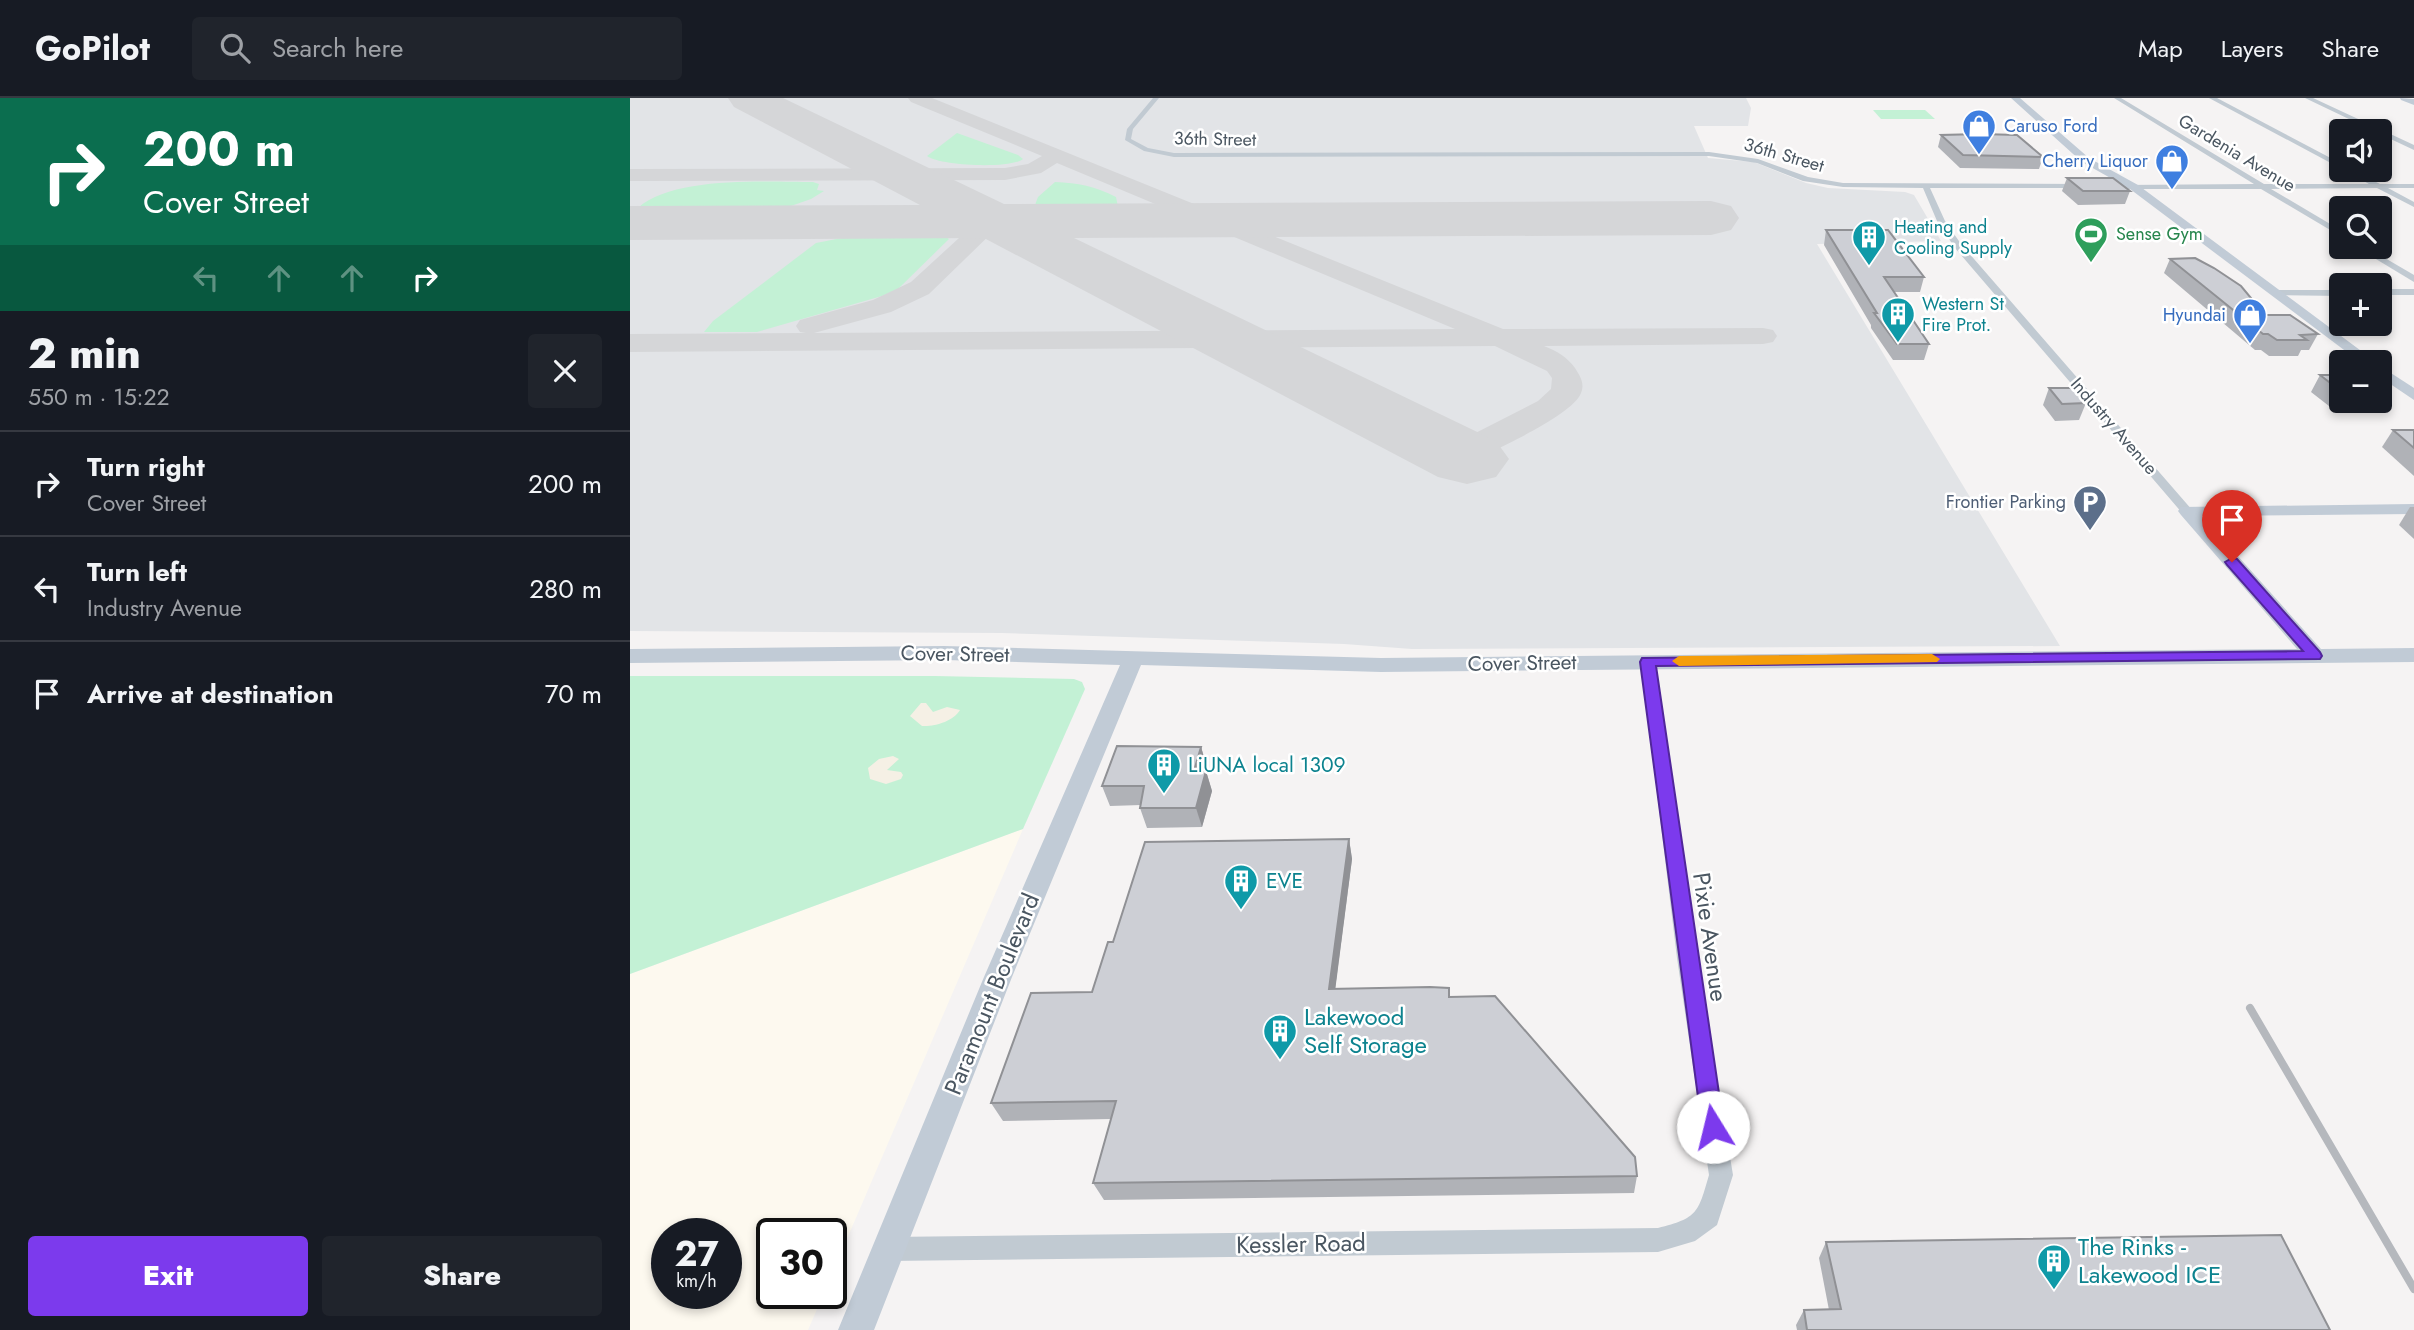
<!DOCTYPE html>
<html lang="en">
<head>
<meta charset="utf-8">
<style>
	:root { --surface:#171b24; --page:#20242c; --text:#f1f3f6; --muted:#9ea1a6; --line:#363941; --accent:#7c3aed }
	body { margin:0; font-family:Jost,sans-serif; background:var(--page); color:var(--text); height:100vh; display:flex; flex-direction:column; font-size:26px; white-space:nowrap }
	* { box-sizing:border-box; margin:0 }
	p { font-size:23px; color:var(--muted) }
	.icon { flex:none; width:38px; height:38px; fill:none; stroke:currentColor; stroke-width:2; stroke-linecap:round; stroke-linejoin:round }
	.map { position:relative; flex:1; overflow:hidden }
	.side { display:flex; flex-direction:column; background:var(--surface); width:630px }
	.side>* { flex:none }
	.top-card { background:#0b6e4f; color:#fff; overflow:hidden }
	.fabs { position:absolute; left:1699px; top:21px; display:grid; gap:14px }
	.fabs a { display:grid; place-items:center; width:63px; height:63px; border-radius:7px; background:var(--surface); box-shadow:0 4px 10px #0003; font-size:35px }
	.speed { position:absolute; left:21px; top:1120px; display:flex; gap:14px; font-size:35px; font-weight:700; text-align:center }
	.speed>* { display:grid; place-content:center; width:91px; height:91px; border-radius:50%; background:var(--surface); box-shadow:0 4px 10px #0003; line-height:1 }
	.speed small { font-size:18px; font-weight:400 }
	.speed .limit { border:4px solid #111; border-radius:10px; background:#fff; color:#111 }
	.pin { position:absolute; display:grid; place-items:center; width:60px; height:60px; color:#fff; margin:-72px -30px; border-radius:50% 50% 50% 0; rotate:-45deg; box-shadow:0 0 7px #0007 }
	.pin .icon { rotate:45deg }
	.me { position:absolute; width:77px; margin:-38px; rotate:351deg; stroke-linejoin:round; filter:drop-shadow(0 0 5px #0008) }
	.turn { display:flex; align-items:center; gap:24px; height:147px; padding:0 28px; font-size:32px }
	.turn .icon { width:91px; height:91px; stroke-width:2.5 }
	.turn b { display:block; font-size:49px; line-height:60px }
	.lanes { display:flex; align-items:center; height:66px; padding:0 28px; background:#0003; justify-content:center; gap:35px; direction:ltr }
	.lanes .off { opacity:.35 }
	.round { display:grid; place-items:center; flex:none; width:74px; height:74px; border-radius:7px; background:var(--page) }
	.overview { display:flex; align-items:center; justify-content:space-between; height:119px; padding:0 28px }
	h1 { font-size:42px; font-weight:800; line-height:52px }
	.cta { display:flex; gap:14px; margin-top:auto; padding:14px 28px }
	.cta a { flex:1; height:80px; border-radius:7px; background:var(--accent); color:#fff; font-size:28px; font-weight:800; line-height:80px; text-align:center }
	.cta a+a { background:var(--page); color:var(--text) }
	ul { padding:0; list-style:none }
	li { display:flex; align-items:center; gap:21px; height:105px; padding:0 28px; border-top:2px solid var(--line) }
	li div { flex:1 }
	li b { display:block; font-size:26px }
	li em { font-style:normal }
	header { display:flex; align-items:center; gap:42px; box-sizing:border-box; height:98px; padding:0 35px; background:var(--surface); border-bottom:2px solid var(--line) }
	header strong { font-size:33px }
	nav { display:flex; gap:38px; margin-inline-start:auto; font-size:24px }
	.search { width:490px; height:63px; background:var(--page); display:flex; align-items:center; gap:18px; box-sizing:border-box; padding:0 24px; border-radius:7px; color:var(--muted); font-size:26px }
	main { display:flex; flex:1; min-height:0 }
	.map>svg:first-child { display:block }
	.commercial { fill:#fdf9ef; fill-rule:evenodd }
	.airport { fill:#e2e4e7 }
	.green { fill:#c3f1d5 }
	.sand { fill:#f5f0e5 }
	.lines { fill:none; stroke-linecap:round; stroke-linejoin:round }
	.taxiway { fill:#d5d6d8; fill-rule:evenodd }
	.runway { fill:#d5d6d8; fill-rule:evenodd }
	.street { fill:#c1cad2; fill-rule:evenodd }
	.secondary { fill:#c1cbd6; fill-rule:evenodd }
	.rail { stroke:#b5b8bd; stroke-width:8 }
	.wall { fill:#b0b2b7 }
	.shaded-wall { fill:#909195 }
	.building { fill:#cdcfd5; stroke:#909195; stroke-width:2 }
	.route { fill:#7c3aed; stroke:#51269a; stroke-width:2 }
	.slow { fill:#f59e0b }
	.labels { text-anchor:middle; stroke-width:5; stroke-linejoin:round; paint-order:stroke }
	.far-shop-label { font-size:18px; fill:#366cbe; stroke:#fff; text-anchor:end }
	.far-street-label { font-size:18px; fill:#4a5661; stroke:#fff }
	.far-culture-label { font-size:18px; fill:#0d838f; stroke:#fff; text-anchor:start }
	.far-leisure-label { font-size:18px; fill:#27864d; stroke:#fff; text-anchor:start }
	.far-service-label { font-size:18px; fill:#4e5e75; stroke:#fff; text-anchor:end }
	.street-label { font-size:21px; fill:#4a5661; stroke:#fff }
	.culture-label { font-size:21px; fill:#0d838f; stroke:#fff; text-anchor:start }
	.near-street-label { font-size:24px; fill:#4a5661; stroke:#fff }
	.near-culture-label { font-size:24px; fill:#0d838f; stroke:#fff; text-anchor:start }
</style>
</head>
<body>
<header>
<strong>GoPilot</strong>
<div class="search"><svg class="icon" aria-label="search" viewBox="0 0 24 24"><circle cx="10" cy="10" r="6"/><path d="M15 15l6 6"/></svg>Search here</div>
<nav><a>Map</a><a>Layers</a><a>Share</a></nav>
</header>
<main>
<section class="side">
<div class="top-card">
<div class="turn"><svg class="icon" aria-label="right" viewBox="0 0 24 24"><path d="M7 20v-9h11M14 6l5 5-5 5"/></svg><div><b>200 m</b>Cover Street</div></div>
<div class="lanes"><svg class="icon off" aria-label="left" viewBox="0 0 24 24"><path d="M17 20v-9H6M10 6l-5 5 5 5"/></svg><svg class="icon off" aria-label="ahead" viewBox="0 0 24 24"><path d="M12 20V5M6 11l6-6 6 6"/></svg><svg class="icon off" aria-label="ahead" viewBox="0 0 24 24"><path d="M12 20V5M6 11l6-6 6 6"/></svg><svg class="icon" aria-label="right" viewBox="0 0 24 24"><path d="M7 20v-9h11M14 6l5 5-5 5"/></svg></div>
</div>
<div class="overview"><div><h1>2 min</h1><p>550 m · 15:22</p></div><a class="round"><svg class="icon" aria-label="close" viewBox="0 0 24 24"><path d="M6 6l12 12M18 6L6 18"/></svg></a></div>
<ul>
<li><svg class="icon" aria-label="right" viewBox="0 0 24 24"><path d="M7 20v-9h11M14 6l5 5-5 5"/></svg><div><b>Turn right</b><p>Cover Street</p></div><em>200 m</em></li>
<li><svg class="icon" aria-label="left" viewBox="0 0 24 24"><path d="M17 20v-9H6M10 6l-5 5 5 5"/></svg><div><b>Turn left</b><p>Industry Avenue</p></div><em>280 m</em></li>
<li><svg class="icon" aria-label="arrive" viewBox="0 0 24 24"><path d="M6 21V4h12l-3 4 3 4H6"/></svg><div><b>Arrive at destination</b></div><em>70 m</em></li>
</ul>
<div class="cta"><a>Exit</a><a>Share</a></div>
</section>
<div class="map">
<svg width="1784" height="1232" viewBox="0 0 1784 1232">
	<rect width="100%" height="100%" fill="#f5f3f3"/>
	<path class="commercial" d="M393,731L201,1178V1136H142V1195H194L178,1232H0V876ZM37,1136H96V1195H37Z"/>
	<polygon class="airport" points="0,0 1116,0 1121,10 1118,28 1064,28 1078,60 1124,64 1176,85 1198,90 1275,94 1284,97 1311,143 1187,146 1430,548 782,551 714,546 372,535 0,533"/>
	<g class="green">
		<polygon points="1243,12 1295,12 1305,21 1251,21"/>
		<path d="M327,35L388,57L393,61C381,71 310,68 297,58Z"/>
		<path d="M183,84L189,86L187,92L194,93L181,101L158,109L8,110C43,78 135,84 183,84Z"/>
		<path d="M425,84C448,85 465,88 486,99L488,109L409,110L410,107H405L408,99Z"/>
		<polygon points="222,138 316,139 319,141 268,191 252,198 127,234 74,234 83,223 186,145"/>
		<polygon points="0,578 305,578 444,581 452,584 455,591 393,731 0,876"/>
	</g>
	<g class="sand">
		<path d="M291,605H296L303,614L317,609L330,612C324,623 304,629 292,628L280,618Z"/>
		<polygon points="263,658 269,661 257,672 271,674 273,677 271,681 256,686 240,681 238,670 249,661"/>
	</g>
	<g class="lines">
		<path class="taxiway" d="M278,0H302L873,231L1133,230L1143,232L1147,238L1143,244L1133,246L914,248C927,253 937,259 945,270C950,278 955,285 951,295C942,318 864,352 840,364L828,367L816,364L811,357L816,350L908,303L921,291L922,280L917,273L865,248L0,254V236L176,235L170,234L166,228L170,222L243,202L281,184L353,118H369L372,123L369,128L299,196L261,214L184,235L825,231L427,65L411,75L375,82L0,83V71L375,70L398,66L412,58L281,4Z"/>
		<polygon class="runway" points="98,0 153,0 374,106 1081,103 1101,108 1109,120 1101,132 1081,137 444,140 866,343 879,361 866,379 837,386 808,379 354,140 0,142 0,108 290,107 104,9"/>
		<g class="street">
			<polygon points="523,0 529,0 503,31 501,41 518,50 544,55 1079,54 1128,61 1178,79 1213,85 1456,86 1453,90 1300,90 1315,123 1331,146 1563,413 1557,417 1553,416 1325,150 1307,123 1293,90 1213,89 1173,83 1127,65 1079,58 544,59 514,53 495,42 497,31"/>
			<polygon points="1484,0 1491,0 1634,86 1739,86 1714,72 1723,72 1750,86 1784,86 1784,90 1758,90 1784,104 1784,109 1747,90 1641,91 1712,133 1712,139 1631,91 1489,91 1492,87 1624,86"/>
			<polygon points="1579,0 1587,0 1712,66 1712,71"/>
			<polygon points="1675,0 1683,0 1784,47 1784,52 1750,36 1750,33 1744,33"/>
			<polygon points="1726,149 1736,149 1784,177 1784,184"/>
			<rect x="1750" y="191" width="34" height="6"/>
			<polygon points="1645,192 1712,192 1712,198 1642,197 1640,195"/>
			<path d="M1018,558L1025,563L1067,860L1103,1077L1087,1127L1065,1143L1028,1154L258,1163L249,1160L246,1151L249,1142L258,1139L1028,1130C1068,1120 1068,1115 1079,1077L1047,860L1011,563Z"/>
		</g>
		<g class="secondary">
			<polygon points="1381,0 1390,0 1459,60 1508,87 1746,264 1730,264 1500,91 1452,64"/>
			<polygon points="1770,0 1784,1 1784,7 1771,2"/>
			<polygon points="1750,268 1784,290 1784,302 1750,279"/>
			<polygon points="1784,406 1784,416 1572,418 1691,551 1784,550 1784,564 751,574 511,567 382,879 244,1232 208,1232 354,879 490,567 314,562 0,565 0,551 314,548 751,560 1667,551 1551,417 1548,413 1551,409"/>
		</g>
		<polyline class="rail" points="1620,910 1784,1191"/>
	</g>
	<g class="wall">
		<polygon points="1311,37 1413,59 1409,71 1330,70 1308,49"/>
		<polygon points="1437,80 1500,93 1495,106 1448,107 1432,93"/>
		<polygon points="1196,132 1294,179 1290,194 1264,194 1299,246 1294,262 1263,262 1241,230 1241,227 1194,147"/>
		<polygon points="1540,161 1635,217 1688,236 1679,252 1671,252 1668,258 1639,258 1631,252 1625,252 1534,175"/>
		<polygon points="1690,277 1712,278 1712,303 1722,303 1719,308 1699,308 1681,294"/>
		<polygon points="1419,290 1456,305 1449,322 1425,323 1413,307"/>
		<polygon points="1763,332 1784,332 1784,378 1752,349"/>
		<polygon points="1780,409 1784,409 1784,441 1769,427"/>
		<polygon points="571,649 577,669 575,673 576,673 582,693 572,729 517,730 510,710 511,707 480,708 472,688"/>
		<polygon points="719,741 722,761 705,891 820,898 1007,1078 1004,1095 474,1102 463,1085 481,1021 373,1023 361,1005 462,894 483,844"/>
		<polygon points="1196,1144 1700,1232 1167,1232 1166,1227 1174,1212 1199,1212 1189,1160"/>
	</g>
	<g class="shaded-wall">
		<polygon points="571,649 577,669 570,692 564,673"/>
		<polygon points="576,673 582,693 572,729 566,710"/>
		<polygon points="719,741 722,761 703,909 699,891"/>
	</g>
	<g class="building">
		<polygon points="1351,36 1387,37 1413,59 1333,57 1311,37"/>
		<polygon points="1437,80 1483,80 1500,93 1453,93"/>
		<polygon points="1196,132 1258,132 1294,179 1254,179 1299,246 1267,246 1244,215 1247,215"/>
		<polygon points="1565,160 1584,170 1611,188 1635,217 1660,217 1688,236 1670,237 1677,242 1647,242 1638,236 1633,236 1540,161"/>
		<polygon points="1690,277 1710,277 1712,278 1712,291 1708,291"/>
		<polygon points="1419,290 1443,290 1456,305 1432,306"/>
		<polygon points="1763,332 1784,332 1784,350"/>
		<polygon points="487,648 571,649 564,673 576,673 566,710 510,710 514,688 472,688"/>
		<polygon points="719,741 699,891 800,889 819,890 819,899 865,898 1005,1059 1007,1078 463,1085 486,1003 361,1005 401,895 462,894 478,844 483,844 515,744"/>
		<polygon points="1651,1137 1700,1232 1177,1232 1174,1212 1211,1211 1196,1144"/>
	</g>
	<polygon class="route" points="1602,460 1607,461 1690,554 1692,558 1690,561 1026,568 1094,1029 1091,1037 1083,1040 1075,1037 1072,1029 1010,564 1012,560 1673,553 1597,467 1595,464"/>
	<polygon class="slow" points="1302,556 1310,561 1307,564 1049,568 1042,563 1049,558"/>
	<defs>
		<g id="shop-pin" transform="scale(1.75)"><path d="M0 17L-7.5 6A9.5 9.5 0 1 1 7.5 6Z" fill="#3f7fe0" stroke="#fff"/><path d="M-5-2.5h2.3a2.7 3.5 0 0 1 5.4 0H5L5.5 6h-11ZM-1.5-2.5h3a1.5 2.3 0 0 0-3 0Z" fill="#fff"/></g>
		<g id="stadium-pin" transform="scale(1.75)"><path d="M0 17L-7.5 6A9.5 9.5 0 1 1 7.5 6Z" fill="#2e9e5b" stroke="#fff"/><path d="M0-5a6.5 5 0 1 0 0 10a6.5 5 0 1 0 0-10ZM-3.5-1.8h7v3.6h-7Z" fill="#fff"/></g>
		<g id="building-pin" transform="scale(1.75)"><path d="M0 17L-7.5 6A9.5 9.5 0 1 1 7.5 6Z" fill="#0f9aa8" stroke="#fff"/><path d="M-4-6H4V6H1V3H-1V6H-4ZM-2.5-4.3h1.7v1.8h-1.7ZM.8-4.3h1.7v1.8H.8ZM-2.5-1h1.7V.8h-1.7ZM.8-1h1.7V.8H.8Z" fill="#fff"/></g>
		<g id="parking-pin" transform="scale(1.75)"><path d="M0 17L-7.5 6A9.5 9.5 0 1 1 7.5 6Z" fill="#5c6f8a" stroke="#fff"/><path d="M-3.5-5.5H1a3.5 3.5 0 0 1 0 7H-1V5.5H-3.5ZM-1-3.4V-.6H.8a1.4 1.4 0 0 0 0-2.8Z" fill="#fff"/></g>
	</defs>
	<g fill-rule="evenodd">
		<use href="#shop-pin" x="1349" y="28"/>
		<use href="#shop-pin" x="1542" y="63"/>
		<use href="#stadium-pin" x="1461" y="136"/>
		<use href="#building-pin" x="1239" y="139"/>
		<use href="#building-pin" x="1268" y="216"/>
		<use href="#shop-pin" x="1620" y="217"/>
		<use href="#parking-pin" x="1460" y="404"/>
		<use href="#building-pin" x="534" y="667"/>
		<use href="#building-pin" x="611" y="783"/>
		<use href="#building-pin" x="650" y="933"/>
		<use href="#building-pin" x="1424" y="1163"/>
	</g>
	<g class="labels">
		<g class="far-shop-label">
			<text x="1374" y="34" text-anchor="start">Caruso Ford</text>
			<text x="1518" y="69">Cherry Liquor</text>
			<text x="1596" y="223">Hyundai</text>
		</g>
		<g class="far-street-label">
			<text transform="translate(585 41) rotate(1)" y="6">36th Street</text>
			<text transform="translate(1607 55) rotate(31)" y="6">Gardenia Avenue</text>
			<text transform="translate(1154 57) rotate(16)" y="6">36th Street</text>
			<text transform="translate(1484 328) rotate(49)" y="6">Industry Avenue</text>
		</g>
		<g class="far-culture-label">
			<text x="1264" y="135">Heating and<tspan x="1264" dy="21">Cooling Supply</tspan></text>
			<text x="1292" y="212">Western St<tspan x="1292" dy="21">Fire Prot.</tspan></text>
		</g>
		<g class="far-leisure-label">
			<text x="1486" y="142">Sense Gym</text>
		</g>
		<g class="far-service-label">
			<text x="1436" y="410">Frontier Parking</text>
		</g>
		<g class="street-label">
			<text transform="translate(325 556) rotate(1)" y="7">Cover Street</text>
			<text transform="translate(892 565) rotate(-1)" y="7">Cover Street</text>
		</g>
		<g class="culture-label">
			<text x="558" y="674">LiUNA local 1309</text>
			<text x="636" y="790">EVE</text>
		</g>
		<g class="near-street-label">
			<text transform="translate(1080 839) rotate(82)" y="8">Pixie Avenue</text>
			<text transform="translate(362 896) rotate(-68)" y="8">Paramount Boulevard</text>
			<text transform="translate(671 1146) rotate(-1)" y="8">Kessler Road</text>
		</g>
		<g class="near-culture-label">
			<text x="674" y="927">Lakewood<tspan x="674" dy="28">Self Storage</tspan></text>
			<text x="1448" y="1157">The Rinks -<tspan x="1448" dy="28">Lakewood ICE</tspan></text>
		</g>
	</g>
</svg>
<div class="fabs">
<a><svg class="icon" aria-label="sound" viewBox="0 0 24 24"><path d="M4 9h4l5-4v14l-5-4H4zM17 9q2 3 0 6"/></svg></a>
<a><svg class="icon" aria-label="search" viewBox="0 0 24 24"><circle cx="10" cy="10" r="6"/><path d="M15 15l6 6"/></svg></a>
<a>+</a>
<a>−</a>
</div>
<div class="speed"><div>27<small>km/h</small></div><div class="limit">30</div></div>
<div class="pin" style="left:1602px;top:464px;background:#d93025"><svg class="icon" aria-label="arrive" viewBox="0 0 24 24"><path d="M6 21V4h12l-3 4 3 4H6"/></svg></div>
<svg class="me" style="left:1083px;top:1029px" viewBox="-20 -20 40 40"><circle r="19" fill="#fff"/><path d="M0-13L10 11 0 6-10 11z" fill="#7c3aed"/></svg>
</div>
</main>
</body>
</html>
